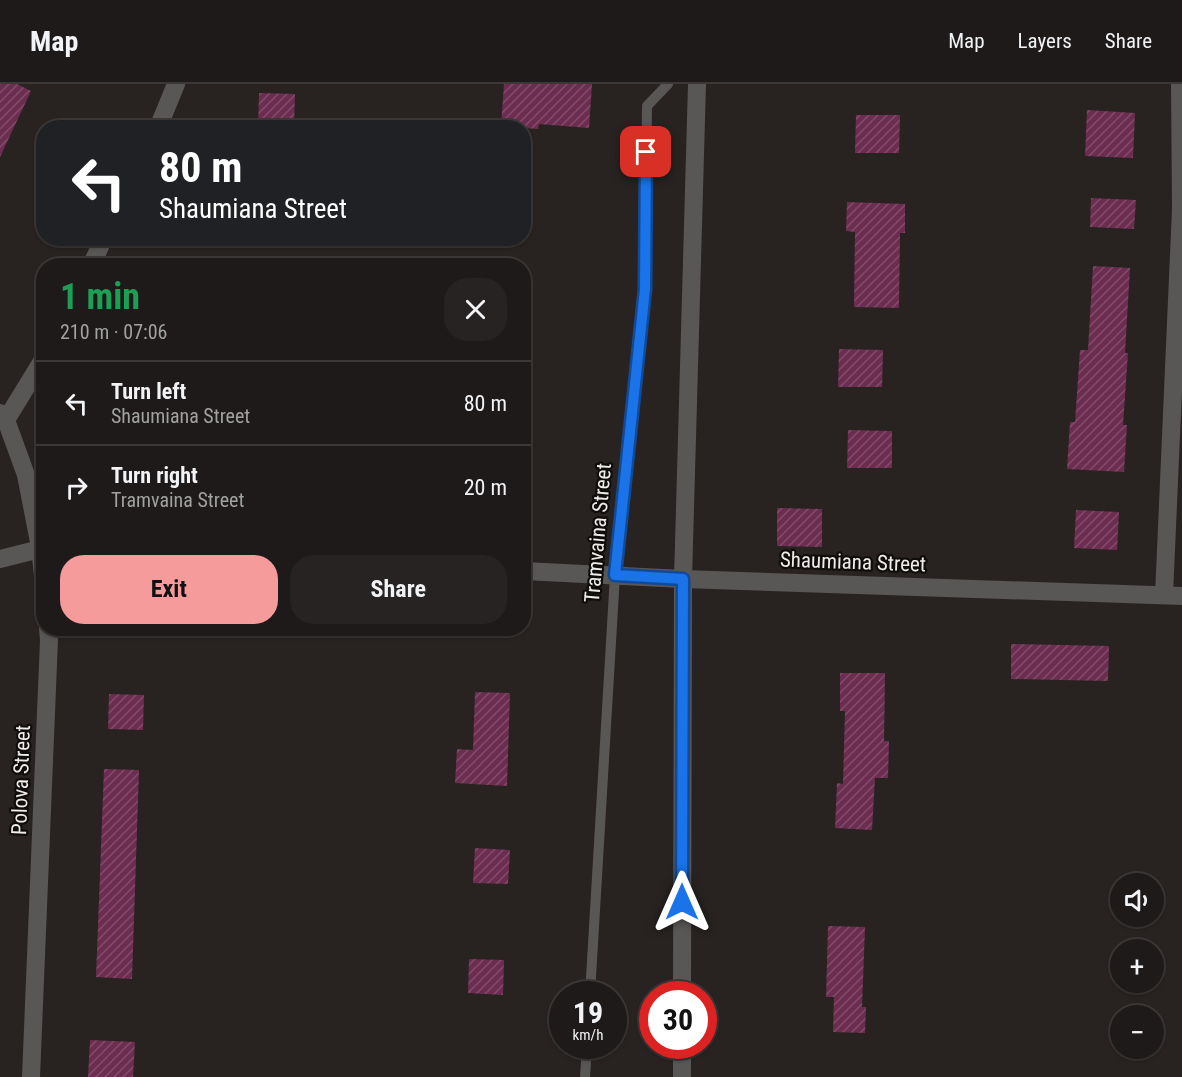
<!DOCTYPE html>
<html lang="en">
<head>
<meta charset="utf-8">
<style>
	:root { --surface:#1e1a19; --page:#262322; --text:#f1f3f6; --muted:#a1a1a2; --line:#3c3838; --accent:#f59b9b }
	body { margin:0; font-family:"Roboto Condensed",sans-serif; background:var(--page); color:var(--text); height:100vh; display:flex; flex-direction:column; font-size:22px; white-space:nowrap }
	* { box-sizing:border-box; margin:0 }
	p { font-size:20px; color:var(--muted) }
	.icon { flex:none; width:33px; height:33px; fill:none; stroke:currentColor; stroke-width:2; stroke-linecap:round; stroke-linejoin:round }
	.map { position:relative; flex:1; overflow:hidden }
	.sheet { position:absolute; left:36px; top:174px; width:495px; height:378px; display:flex; flex-direction:column; background:var(--surface); border-radius:24px; box-shadow:0 2px 4px #0004,0 0 0 2px var(--line) }
	.sheet>* { flex:none }
	.top-card { position:absolute; left:36px; top:36px; width:495px; height:126px; border-radius:24px; box-shadow:0 2px 4px #0004,0 0 0 2px var(--line); background:#202124; color:#fff; overflow:hidden }
	.controls { position:absolute; left:1110px; top:789px; display:grid; gap:12px }
	.controls a { display:grid; place-items:center; width:54px; height:54px; border-radius:50%; background:var(--surface); box-shadow:0 2px 4px #0004,0 0 0 2px var(--line); font-size:30px }
	.speed { position:absolute; left:549px; top:897px; display:flex; gap:12px; font-size:30px; font-weight:700; text-align:center }
	.speed>* { display:grid; place-content:center; width:78px; height:78px; border-radius:50%; background:var(--surface); box-shadow:0 2px 4px #0004,0 0 0 2px var(--line); line-height:1 }
	.speed small { font-size:15px; font-weight:400 }
	.speed .limit { border:9px solid #d22; background:#fff; color:#111 }
	.pin { position:absolute; display:grid; place-items:center; width:51px; height:51px; color:#fff; margin:-26px; border-radius:12px; box-shadow:0 3px 9px #0006 }
	.me { position:absolute; width:66px; margin:-33px; rotate:0deg; stroke-linejoin:round; filter:drop-shadow(0 0 4px #0008) }
	.turn { display:flex; align-items:center; gap:21px; height:126px; padding:0 24px; font-size:27px }
	.turn .icon { width:78px; height:78px; stroke-width:2.5 }
	.turn b { display:block; font-size:42px; line-height:51px }
	.round { display:grid; place-items:center; flex:none; width:63px; height:63px; border-radius:24px; background:var(--page) }
	.summary { display:flex; align-items:center; justify-content:space-between; height:102px; padding:0 24px }
	h1 { font-size:36px; font-weight:700; line-height:45px; color:#1e9e55 }
	.primary-button { display:flex; gap:12px; margin-top:auto; padding:12px 24px }
	.primary-button a { flex:1; height:69px; border-radius:24px; background:var(--accent); color:#111; font-size:24px; font-weight:700; line-height:69px; text-align:center }
	.primary-button a+a { background:var(--page); color:var(--text) }
	ul { padding:0; list-style:none }
	li { display:flex; align-items:center; gap:18px; height:84px; padding:0 24px; border-top:2px solid var(--line) }
	li div { flex:1 }
	li b { display:block; font-size:22px }
	li em { font-style:normal }
	header { display:flex; align-items:center; gap:36px; box-sizing:border-box; height:84px; padding:0 30px; background:var(--surface); border-bottom:2px solid var(--line) }
	header strong { font-size:28px }
	nav { display:flex; gap:33px; margin-inline-start:auto; font-size:21px }
	.map>svg:first-child { display:block }
	.building { fill:url(#building-hatch) }
	.lines { fill:none; stroke-linecap:round; stroke-linejoin:round }
	.service { stroke:#595656; stroke-width:10 }
	.minor { stroke:#595656; stroke-width:18 }
	.route-casing { stroke:#114b97; stroke-width:15 }
	.route { stroke:#1a73e8; stroke-width:10 }
	.labels { text-anchor:middle; stroke-width:4.5; stroke-linejoin:round; paint-order:stroke }
	.street-label { font-size:21px; fill:#efecea; stroke:#0f0d0c }
</style>
</head>
<body>
<header>
<strong>Map</strong>
<nav><a>Map</a><a>Layers</a><a>Share</a></nav>
</header>
<div class="map">
<svg width="1182" height="993" viewBox="0 0 1182 993">
	<defs>
		<pattern id="building-hatch" width="6" height="6" patternUnits="userSpaceOnUse" patternTransform="scale(1.5)"><rect width="6" height="6" fill="#6c2d50"/><path d="M-1 1l2-2M0 6l6-6M5 7l2-2" fill="none" stroke="#814c69"/></pattern>
	</defs>
	<rect width="100%" height="100%" fill="#282321"/>
	<g class="building">
		<polygon points="0,0 17,0 31,7 0,73"/>
		<polygon points="504,0 592,0 589,44 539,40 538,45 501,42"/>
		<polygon points="259,9 295,10 294,44 258,44"/>
		<polygon points="1087,26 1135,29 1133,74 1085,72"/>
		<polygon points="856,31 900,31 899,69 855,69"/>
		<polygon points="1091,114 1136,116 1134,145 1090,143"/>
		<polygon points="847,118 905,120 905,149 900,149 899,224 854,223 855,148 846,147"/>
		<polygon points="1093,182 1130,184 1125,269 1128,269 1123,341 1127,341 1124,388 1067,385 1070,338 1075,338 1080,266 1088,266"/>
		<polygon points="839,265 883,266 882,303 838,303"/>
		<polygon points="848,346 892,347 892,384 847,384"/>
		<polygon points="777,424 822,425 822,463 777,462"/>
		<polygon points="1076,426 1119,428 1117,466 1074,464"/>
		<polygon points="1011,560 1109,562 1108,597 1011,595"/>
		<polygon points="840,589 885,589 884,657 889,657 888,694 875,694 872,746 835,744 837,699 843,700 845,627 840,627"/>
		<polygon points="475,608 510,609 507,702 455,699 457,665 473,666"/>
		<polygon points="109,610 144,611 143,646 108,645"/>
		<polygon points="104,685 139,686 132,895 96,893"/>
		<polygon points="475,764 510,766 508,800 473,799"/>
		<polygon points="828,842 865,843 862,923 866,923 865,949 833,948 834,913 826,913"/>
		<polygon points="469,875 504,876 503,911 468,909"/>
		<polygon points="90,956 135,958 133,993 88,993"/>
	</g>
	<g class="lines">
		<g class="service">
			<polyline points="590,910 615,491 645,205 647,22 668,0"/>
			<polyline points="585,993 587,962"/>
		</g>
		<g class="minor">
			<polyline points="158,44 176,0"/>
			<polyline points="91,182 104,154"/>
			<polyline points="0,329 6,336 26,391 40,463 44,502"/>
			<polyline points="6,336 44,274"/>
			<polyline points="0,475 44,464"/>
			<polyline points="524,487 683,495 1182,512"/>
			<polyline points="1164,511 1181,125 1180,0"/>
			<polyline points="682,910 683,495 697,0"/>
			<polyline points="31,993 49,556 48,544"/>
			<polyline points="682,993 682,962"/>
		</g>
	</g>
	<g class="lines">
		<g class="route-casing">
			<polyline id="route" points="646,68 645,205 615,491 683,495 682,818"/>
		</g>
		<use href="#route" class="route"/>
	</g>
	<g class="labels">
		<g class="street-label">
			<text transform="translate(598 449) rotate(-85)" y="7">Tramvaina Street</text>
			<text transform="translate(853 478) rotate(2)" y="7">Shaumiana Street</text>
			<text transform="translate(21 696) rotate(-88)" y="7">Polova Street</text>
		</g>
	</g>
</svg>
<div class="controls">
<a><svg class="icon" aria-label="sound" viewBox="0 0 24 24"><path d="M4 9h4l5-4v14l-5-4H4zM17 9q2 3 0 6"/></svg></a>
<a>+</a>
<a>−</a>
</div>
<div class="speed"><div>19<small>km/h</small></div><div class="limit">30</div></div>
<div class="pin" style="left:646px;top:68px;background:#d93025"><svg class="icon" aria-label="arrive" viewBox="0 0 24 24"><path d="M6 21V4h12l-3 4 3 4H6"/></svg></div>
<svg class="me" style="left:682px;top:818px" viewBox="-20 -20 40 40"><path d="M0-17L14 15 0 8-14 15z" fill="#1a73e8" stroke="#fff" stroke-width="4"/></svg>
<div class="top-card">
<div class="turn"><svg class="icon" aria-label="left" viewBox="0 0 24 24"><path d="M17 20v-9H6M10 6l-5 5 5 5"/></svg><div><b>80 m</b>Shaumiana Street</div></div>
</div>
<section class="sheet">
<div class="summary"><div><h1>1 min</h1><p>210 m · 07:06</p></div><a class="round"><svg class="icon" aria-label="close" viewBox="0 0 24 24"><path d="M6 6l12 12M18 6L6 18"/></svg></a></div>
<ul>
<li><svg class="icon" aria-label="left" viewBox="0 0 24 24"><path d="M17 20v-9H6M10 6l-5 5 5 5"/></svg><div><b>Turn left</b><p>Shaumiana Street</p></div><em>80 m</em></li>
<li><svg class="icon" aria-label="right" viewBox="0 0 24 24"><path d="M7 20v-9h11M14 6l5 5-5 5"/></svg><div><b>Turn right</b><p>Tramvaina Street</p></div><em>20 m</em></li>
</ul>
<div class="primary-button"><a>Exit</a><a>Share</a></div>
</section>
</div>
</body>
</html>
